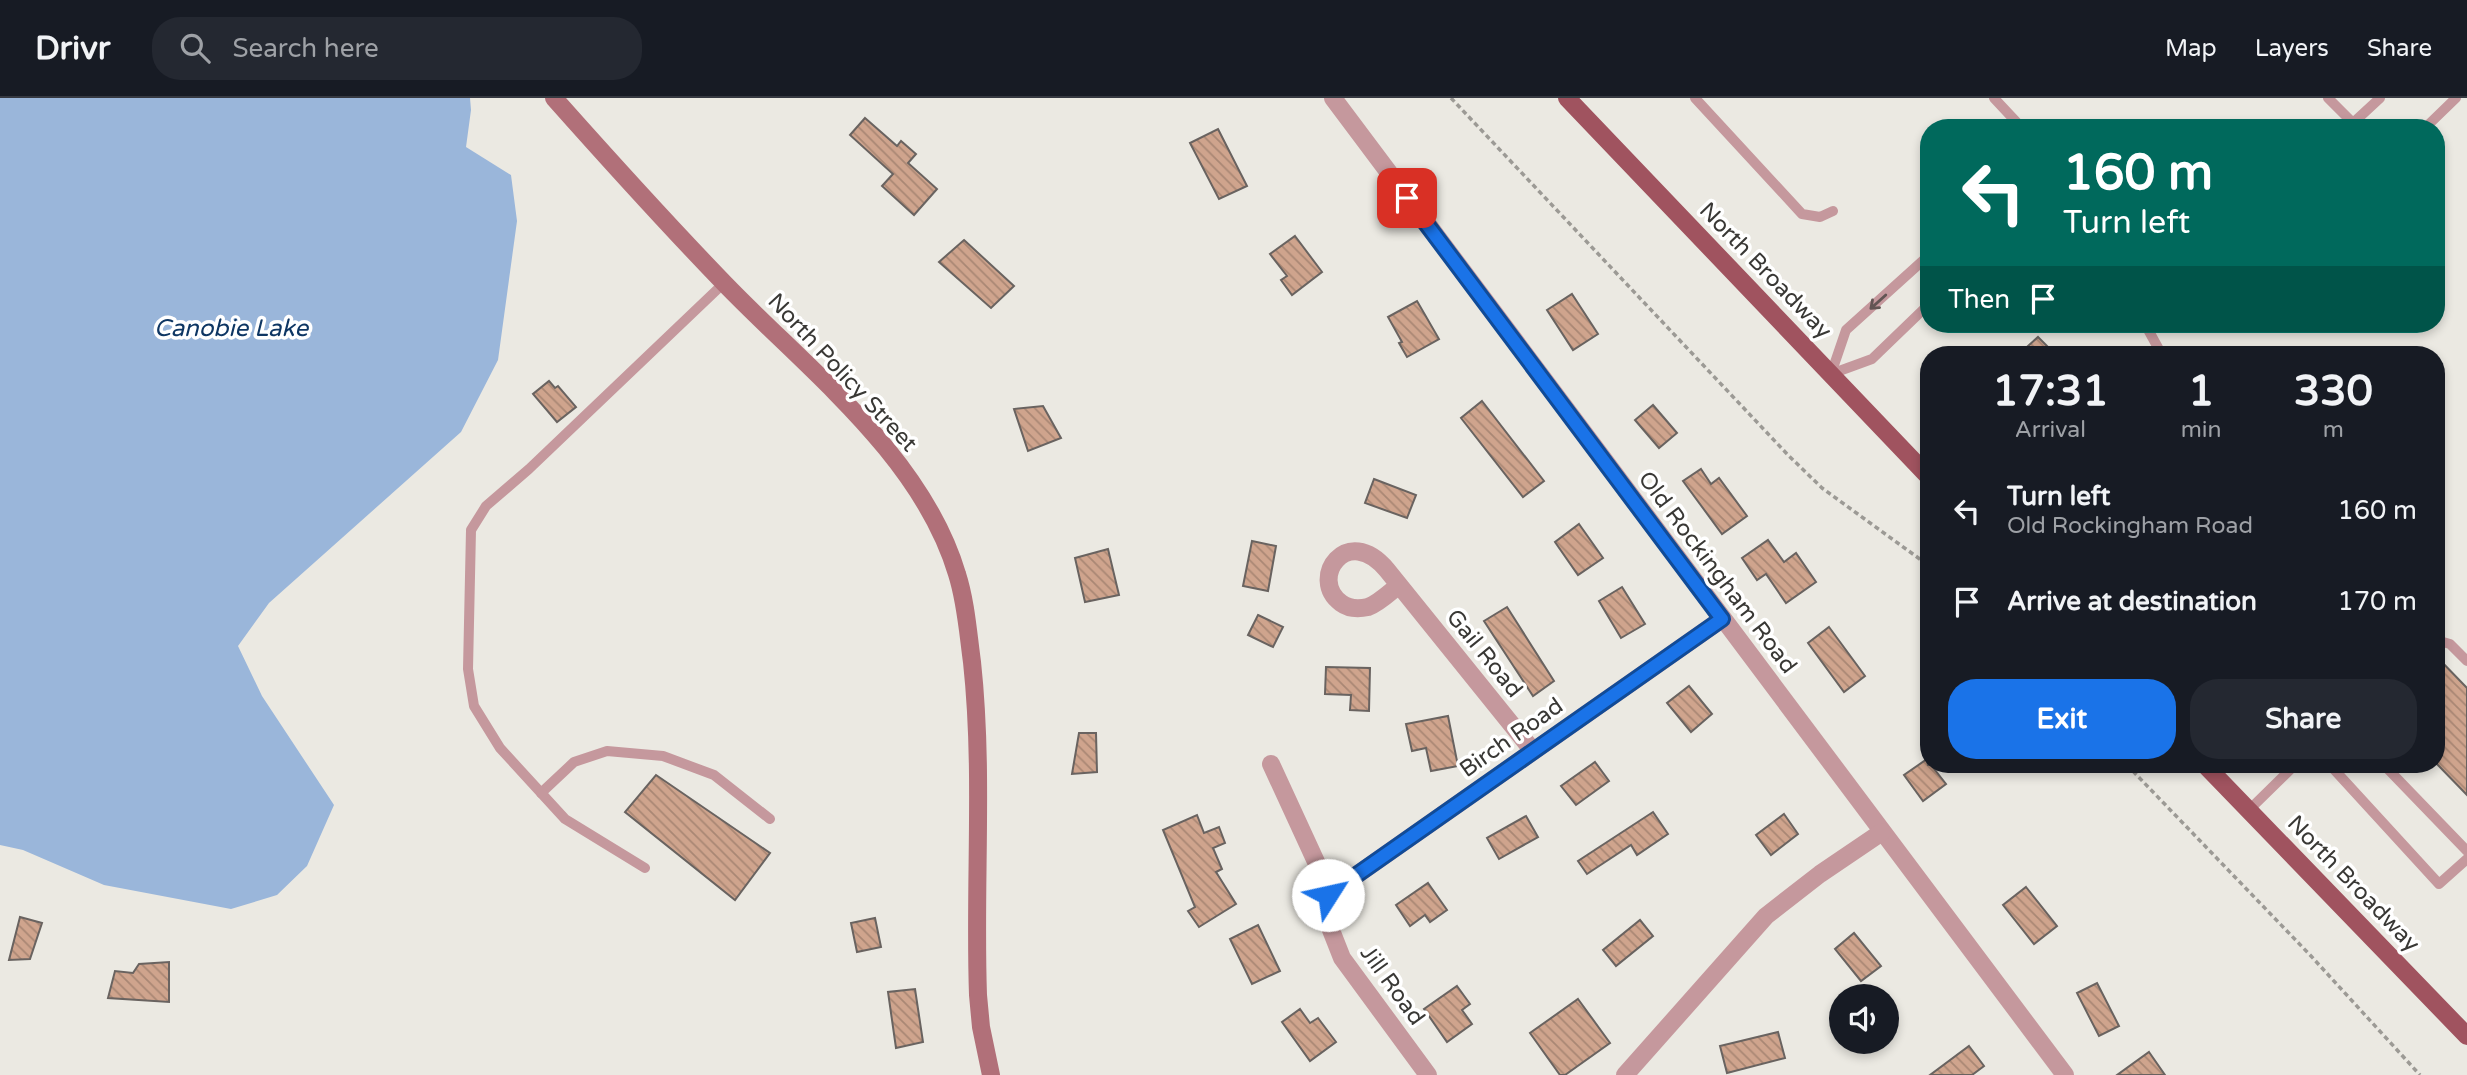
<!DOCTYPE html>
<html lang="en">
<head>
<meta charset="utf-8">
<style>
	:root { --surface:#171b24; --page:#242831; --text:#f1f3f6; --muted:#9ea1a6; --line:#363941; --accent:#1a73e8 }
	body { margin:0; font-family:"Varela Round",sans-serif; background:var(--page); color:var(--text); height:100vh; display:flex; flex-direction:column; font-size:26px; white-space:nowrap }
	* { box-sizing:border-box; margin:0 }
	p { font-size:23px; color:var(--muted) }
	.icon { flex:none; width:38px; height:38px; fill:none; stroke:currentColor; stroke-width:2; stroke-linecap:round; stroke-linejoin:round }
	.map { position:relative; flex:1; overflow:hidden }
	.panel { position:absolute; left:1920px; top:248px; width:525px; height:427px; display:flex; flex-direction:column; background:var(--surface); border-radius:28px; box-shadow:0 4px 10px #0003 }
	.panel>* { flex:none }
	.banner { position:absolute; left:1920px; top:21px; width:525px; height:214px; border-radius:28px; box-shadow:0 4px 10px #0003; background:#00695c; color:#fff; overflow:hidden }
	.controls { position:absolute; left:1829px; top:886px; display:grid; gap:14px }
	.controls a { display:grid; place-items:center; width:70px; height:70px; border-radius:50%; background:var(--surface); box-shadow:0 4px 10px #0003; font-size:35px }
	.pin { position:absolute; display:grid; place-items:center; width:60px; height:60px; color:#fff; margin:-30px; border-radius:14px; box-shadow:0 4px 10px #0006 }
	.me { position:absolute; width:77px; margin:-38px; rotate:55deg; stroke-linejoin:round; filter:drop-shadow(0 0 5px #0008) }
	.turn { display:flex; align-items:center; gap:24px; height:147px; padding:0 28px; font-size:32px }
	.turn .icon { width:91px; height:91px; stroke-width:2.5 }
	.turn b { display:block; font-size:49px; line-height:60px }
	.then { display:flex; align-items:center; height:66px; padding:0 28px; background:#0003; gap:14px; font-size:26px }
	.eta { display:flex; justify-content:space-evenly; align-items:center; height:119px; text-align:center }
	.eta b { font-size:42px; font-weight:700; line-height:49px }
	.action { display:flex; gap:14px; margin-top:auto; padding:14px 28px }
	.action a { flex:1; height:80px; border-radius:28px; background:var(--accent); color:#fff; font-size:28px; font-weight:700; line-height:80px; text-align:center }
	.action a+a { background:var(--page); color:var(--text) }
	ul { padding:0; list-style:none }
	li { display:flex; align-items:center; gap:21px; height:91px; padding:0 28px }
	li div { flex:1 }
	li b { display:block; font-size:26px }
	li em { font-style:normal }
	header { display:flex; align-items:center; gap:42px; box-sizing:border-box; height:98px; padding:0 35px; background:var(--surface); border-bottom:2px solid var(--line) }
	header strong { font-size:33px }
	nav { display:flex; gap:38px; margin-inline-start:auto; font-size:24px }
	.search { width:490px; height:63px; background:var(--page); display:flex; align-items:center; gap:18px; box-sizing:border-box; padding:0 24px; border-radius:28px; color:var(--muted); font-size:26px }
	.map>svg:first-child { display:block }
	.water { fill:#9ab6da }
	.building { fill:url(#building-back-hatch); stroke:#696360; stroke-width:2 }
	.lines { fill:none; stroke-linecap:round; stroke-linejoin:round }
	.path { stroke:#9c9a95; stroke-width:3.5; stroke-dasharray:5 3.5; stroke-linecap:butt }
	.lane { stroke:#c5989d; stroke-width:10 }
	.street { stroke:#c5989d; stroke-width:18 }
	.secondary { stroke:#b17079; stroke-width:18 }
	.primary { stroke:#a0535f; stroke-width:18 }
	.oneway { stroke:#635554 }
	.route-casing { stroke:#114b97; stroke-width:18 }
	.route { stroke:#1a73e8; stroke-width:12 }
	.labels { text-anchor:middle; stroke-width:7; stroke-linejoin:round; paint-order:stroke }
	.street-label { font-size:23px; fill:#393835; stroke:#fff }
	.water-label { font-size:24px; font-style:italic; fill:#0e3663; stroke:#fff }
</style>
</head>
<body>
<header>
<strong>Drivr</strong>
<div class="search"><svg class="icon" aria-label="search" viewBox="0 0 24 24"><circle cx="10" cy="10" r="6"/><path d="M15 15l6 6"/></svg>Search here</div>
<nav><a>Map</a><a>Layers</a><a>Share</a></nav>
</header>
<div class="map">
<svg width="2467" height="977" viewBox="0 0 2467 977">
	<defs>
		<pattern id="building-back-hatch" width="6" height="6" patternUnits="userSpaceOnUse" patternTransform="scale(1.75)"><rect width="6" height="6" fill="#cfa48d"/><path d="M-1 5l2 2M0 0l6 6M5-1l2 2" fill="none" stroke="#a98774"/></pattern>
	</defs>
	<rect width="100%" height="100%" fill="#ebe9e2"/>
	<polygon class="water" points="0,0 470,0 471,12 466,49 511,77 517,123 498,262 461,334 269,505 238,548 262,598 334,707 307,768 277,797 231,811 104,787 23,752 0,747"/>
	<g class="building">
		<polygon points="865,20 897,48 901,43 916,56 908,65 937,91 914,117 882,88 893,76 850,37"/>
		<polygon points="1218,31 1247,88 1219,101 1190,45"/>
		<polygon points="1295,138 1322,174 1292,197 1281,182 1287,178 1270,156"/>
		<polygon points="964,142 1014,188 991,210 939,164"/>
		<polygon points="1572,196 1598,236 1573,252 1547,212"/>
		<polygon points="1417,203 1439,241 1407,259 1399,245 1402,244 1388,219"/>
		<polygon points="2038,239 2056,257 2018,257"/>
		<polygon points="549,283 555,290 558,288 576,309 557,324 533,296"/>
		<polygon points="1482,303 1544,383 1523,399 1461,320"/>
		<polygon points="1653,307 1677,335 1659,350 1635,322"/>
		<polygon points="1043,308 1061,340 1028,353 1014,311"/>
		<polygon points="1701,371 1711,386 1719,380 1747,418 1722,436 1683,383"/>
		<polygon points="1374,381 1416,397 1407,420 1365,405"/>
		<polygon points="1579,426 1603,460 1578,477 1555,444"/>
		<polygon points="1768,442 1784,464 1796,455 1816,484 1786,505 1766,476 1757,482 1742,460"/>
		<polygon points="1252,443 1276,448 1268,493 1243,488"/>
		<polygon points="1108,451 1119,497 1085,504 1075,460"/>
		<polygon points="1622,489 1645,526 1621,540 1599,503"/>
		<polygon points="1507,509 1554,583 1533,598 1484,523"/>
		<polygon points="1258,517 1283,529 1273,549 1248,537"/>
		<polygon points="1829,529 1865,578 1844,594 1808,545"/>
		<polygon points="2436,558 2467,590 2467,697 2436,665"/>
		<polygon points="1326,569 1370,570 1369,613 1350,612 1351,597 1325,596"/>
		<polygon points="1689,588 1712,616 1691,634 1667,605"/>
		<polygon points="1448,618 1458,668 1431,673 1426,650 1412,653 1406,626"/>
		<polygon points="1079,635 1096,635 1097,674 1072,676"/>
		<polygon points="1927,661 1928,667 1931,667 1946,686 1923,703 1904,677"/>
		<polygon points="1595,664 1609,683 1576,707 1561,688"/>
		<polygon points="656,677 770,755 735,802 625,714"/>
		<polygon points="1653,714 1668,736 1637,757 1631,747 1587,776 1578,763"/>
		<polygon points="1784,716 1798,736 1771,757 1756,737"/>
		<polygon points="1197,717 1204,735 1219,729 1225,745 1213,750 1222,771 1216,774 1236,806 1199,829 1188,813 1195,809 1163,732"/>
		<polygon points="1526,718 1538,739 1499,761 1487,740"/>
		<polygon points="1428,785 1447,812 1430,824 1425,817 1410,828 1396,807"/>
		<polygon points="2026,789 2057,828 2034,846 2003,807"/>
		<polygon points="20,819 42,825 30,861 9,862"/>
		<polygon points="875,820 881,849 857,854 851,825"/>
		<polygon points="1640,822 1653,838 1616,868 1603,852"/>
		<polygon points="1258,827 1280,873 1252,886 1230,841"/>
		<polygon points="1854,835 1881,868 1861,883 1835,851"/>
		<polygon points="169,864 169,904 108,900 115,873 133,875 139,866"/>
		<polygon points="2097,885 2119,928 2099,938 2077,895"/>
		<polygon points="1457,888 1470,906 1462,912 1472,926 1447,944 1424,911"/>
		<polygon points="915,891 923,944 896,950 888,894"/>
		<polygon points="1578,901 1610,945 1565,977 1560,977 1530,935"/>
		<polygon points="1300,911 1310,925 1318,920 1336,944 1310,963 1282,924"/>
		<polygon points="1778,934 1785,960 1727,975 1720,948"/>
		<polygon points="1969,948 1984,968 1972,977 1930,977"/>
		<polygon points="2149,954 2165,977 2117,977"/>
	</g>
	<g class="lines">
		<g class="path">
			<polyline points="1451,0 1788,357 1822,390 1928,467"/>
			<polyline points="2127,667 2311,858 2420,977"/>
		</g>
		<g class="lane">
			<polyline points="1695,0 1802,116 1820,119 1833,113"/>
			<polyline points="1994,0 2022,30"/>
			<polyline points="2328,0 2358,30"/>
			<polyline points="2353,25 2380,0"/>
			<polyline points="2425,30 2456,0"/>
			<polyline points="2145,226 2162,257"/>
			<polyline points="1831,276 1846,232 1928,158"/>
			<polyline points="1831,276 1872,261 1928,207"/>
			<polyline points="2436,542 2450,546 2467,563"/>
			<polyline points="2330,667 2439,786 2467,761"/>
			<polyline points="2384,667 2467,753"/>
			<polyline points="541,695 574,664 607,653 663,658 714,677 770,721"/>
			<polyline points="2249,712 2295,667"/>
			<polyline points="645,770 565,721 500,650 474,608 468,571 471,432 486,408 529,371 724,185"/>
		</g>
		<g class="street">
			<polyline points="1333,0 2065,977"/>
			<path d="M1399,487C1390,494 1379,505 1368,509C1359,511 1349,511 1341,505C1308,481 1347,424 1387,472L1533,653"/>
			<polyline points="1271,666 1323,779 1328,797 1329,827 1342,860 1428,977"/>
			<polyline points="1328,797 1722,521"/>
			<polyline points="1625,977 1766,818 1820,776 1882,734"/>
		</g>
		<path class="secondary" d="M554,0C610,63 667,126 725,186C808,272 922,358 957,476C966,504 968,535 972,564C984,675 974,786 978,897L981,929L991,977"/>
		<g class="primary">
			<polyline points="1567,0 1928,378"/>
			<polyline points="2205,667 2467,938"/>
		</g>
	</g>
	<defs><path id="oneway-shaft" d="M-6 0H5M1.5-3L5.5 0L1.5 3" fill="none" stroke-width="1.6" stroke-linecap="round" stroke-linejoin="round" transform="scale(1.75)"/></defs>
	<use class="oneway" href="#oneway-shaft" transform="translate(1878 204) rotate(138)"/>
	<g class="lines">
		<g class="route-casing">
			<polyline id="route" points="1328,797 1722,521 1407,100"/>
		</g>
		<use href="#route" class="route"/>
	</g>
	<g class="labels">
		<g class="street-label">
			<text transform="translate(1766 172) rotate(46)" y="8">North Broadway</text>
			<text transform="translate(843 274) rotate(47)" y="8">North Policy Street</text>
			<text transform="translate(1718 474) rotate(53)" y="8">Old Rockingham Road</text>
			<text transform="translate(1485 555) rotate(51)" y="8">Gail Road</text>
			<text transform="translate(1511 639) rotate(-35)" y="8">Birch Road</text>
			<text transform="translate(2354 785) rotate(46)" y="8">North Broadway</text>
			<text transform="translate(1393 887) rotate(54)" y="8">Jill Road</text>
		</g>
		<g class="water-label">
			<text x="231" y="238">Canobie Lake</text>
		</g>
	</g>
</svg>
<div class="controls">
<a><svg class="icon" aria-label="sound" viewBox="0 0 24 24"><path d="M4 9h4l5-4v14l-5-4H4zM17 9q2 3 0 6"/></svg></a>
</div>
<div class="pin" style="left:1407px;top:100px;background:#d93025"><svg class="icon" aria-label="arrive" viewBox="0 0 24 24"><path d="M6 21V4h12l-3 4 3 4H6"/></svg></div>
<svg class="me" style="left:1328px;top:797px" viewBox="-20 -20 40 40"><circle r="19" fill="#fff"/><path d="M0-13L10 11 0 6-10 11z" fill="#1a73e8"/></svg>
<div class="banner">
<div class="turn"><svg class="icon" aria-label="left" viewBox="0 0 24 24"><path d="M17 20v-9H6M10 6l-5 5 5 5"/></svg><div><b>160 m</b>Turn left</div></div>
<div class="then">Then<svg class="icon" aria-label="arrive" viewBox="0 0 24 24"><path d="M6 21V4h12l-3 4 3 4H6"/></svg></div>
</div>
<section class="panel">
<div class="eta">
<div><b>17:31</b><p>Arrival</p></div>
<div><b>1</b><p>min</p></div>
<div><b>330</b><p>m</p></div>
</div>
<ul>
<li><svg class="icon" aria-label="left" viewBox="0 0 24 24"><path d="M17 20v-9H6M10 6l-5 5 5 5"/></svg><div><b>Turn left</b><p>Old Rockingham Road</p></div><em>160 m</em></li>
<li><svg class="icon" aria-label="arrive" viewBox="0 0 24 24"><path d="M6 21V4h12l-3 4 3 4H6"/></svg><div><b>Arrive at destination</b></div><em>170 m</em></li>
</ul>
<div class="action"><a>Exit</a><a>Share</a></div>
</section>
</div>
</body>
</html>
